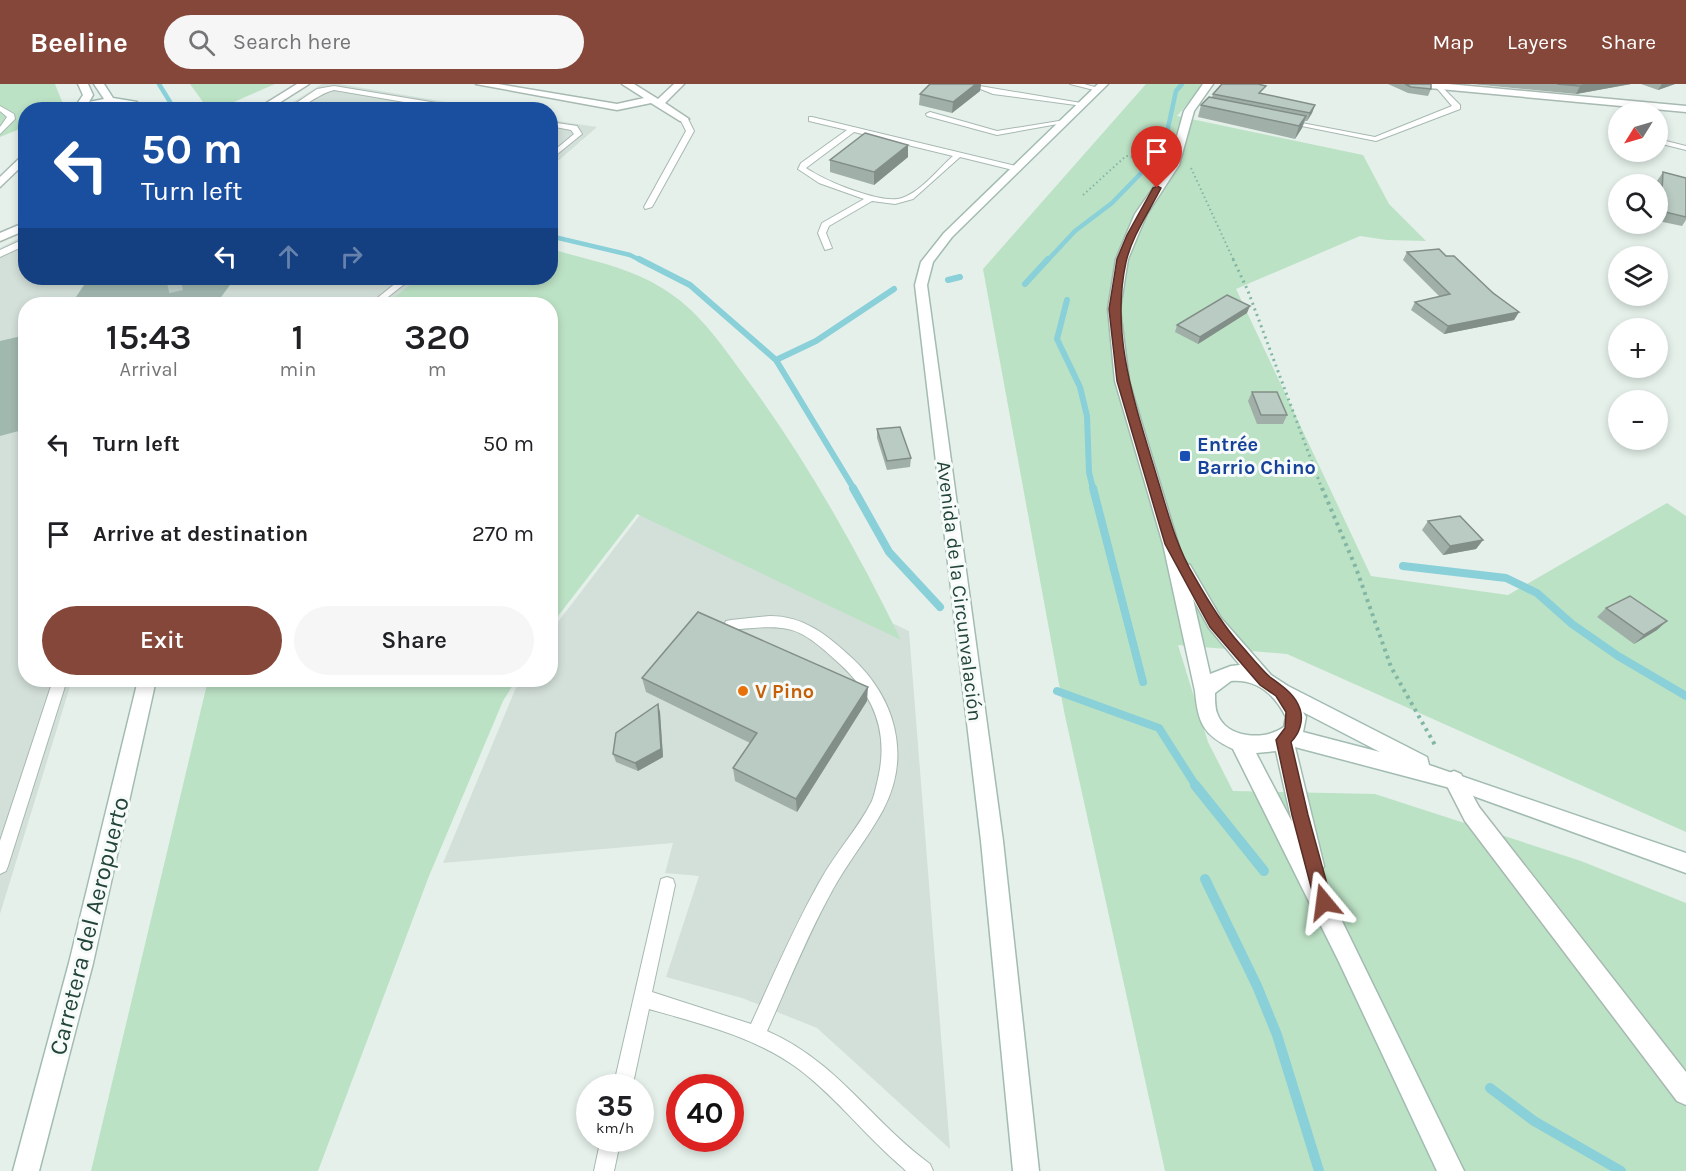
<!DOCTYPE html>
<html lang="en">
<head>
<meta charset="utf-8">
<style>
	:root { --surface:#fff; --page:#f6f6f6; --text:#202124; --muted:#757577; --accent:#84473a }
	body { margin:0; font-family:Karla,sans-serif; background:var(--page); color:var(--text); height:100vh; display:flex; flex-direction:column; font-size:22px; white-space:nowrap }
	* { box-sizing:border-box; margin:0 }
	p { font-size:20px; color:var(--muted) }
	.icon { flex:none; width:33px; height:33px; fill:none; stroke:currentColor; stroke-width:2; stroke-linecap:round; stroke-linejoin:round }
	.map { position:relative; flex:1; overflow:hidden }
	.drawer { position:absolute; left:18px; top:213px; width:540px; height:390px; display:flex; flex-direction:column; background:var(--surface); border-radius:24px; box-shadow:0 3px 9px #0003 }
	.drawer>* { flex:none }
	.banner { position:absolute; left:18px; top:18px; width:540px; height:183px; border-radius:24px; box-shadow:0 3px 9px #0003; background:#1a4fa0; color:#fff; overflow:hidden }
	.needle { width:39px; rotate:233deg }
	.fabs { position:absolute; left:1608px; top:18px; display:grid; gap:12px }
	.fabs a { display:grid; place-items:center; width:60px; height:60px; border-radius:50%; background:var(--surface); box-shadow:0 3px 9px #0003; font-size:30px }
	.speed { position:absolute; left:576px; top:990px; display:flex; gap:12px; font-size:30px; font-weight:700; text-align:center }
	.speed>* { display:grid; place-content:center; width:78px; height:78px; border-radius:50%; background:var(--surface); box-shadow:0 3px 9px #0003; line-height:1 }
	.speed small { font-size:15px; font-weight:400 }
	.speed .limit { border:9px solid #d22; background:#fff; color:#111 }
	.pin { position:absolute; display:grid; place-items:center; width:51px; height:51px; color:#fff; margin:-62px -26px; border-radius:50% 50% 50% 0; rotate:-45deg; box-shadow:0 0 6px #0007 }
	.pin .icon { rotate:45deg }
	.me { position:absolute; width:66px; margin:-33px; rotate:344deg; stroke-linejoin:round; filter:drop-shadow(0 0 4px #0008) }
	.turn { display:flex; align-items:center; gap:21px; height:126px; padding:0 24px; font-size:27px }
	.turn .icon { width:78px; height:78px; stroke-width:2.5 }
	.turn b { display:block; font-size:42px; line-height:51px }
	.lanes { display:flex; align-items:center; height:57px; padding:0 24px; background:#0003; justify-content:center; gap:30px; direction:ltr }
	.lanes .off { opacity:.35 }
	.eta { display:flex; justify-content:space-evenly; align-items:center; height:102px; text-align:center }
	.eta b { font-size:36px; font-weight:600; line-height:42px }
	.cta { display:flex; gap:12px; margin-top:auto; padding:12px 24px }
	.cta a { flex:1; height:69px; border-radius:36px; background:var(--accent); color:#fff; font-size:24px; font-weight:600; line-height:69px; text-align:center }
	.cta a+a { background:var(--page); color:var(--text) }
	ul { padding:0; list-style:none }
	li { display:flex; align-items:center; gap:18px; height:90px; padding:0 24px }
	li div { flex:1 }
	li b { display:block; font-size:22px }
	li em { font-style:normal }
	header { display:flex; align-items:center; gap:36px; box-sizing:border-box; height:84px; padding:0 30px; background:var(--accent); color:#fff }
	header strong { font-size:28px }
	nav { display:flex; gap:33px; margin-inline-start:auto; font-size:21px }
	.search { width:420px; height:54px; background:var(--page); display:flex; align-items:center; gap:15px; box-sizing:border-box; padding:0 21px; border-radius:33px; color:var(--muted); font-size:22px }
	.map>svg:first-child { display:block }
	.built { fill:#d3e0d9 }
	.green { fill:#bce2c5 }
	.lines { fill:none; stroke-linecap:round; stroke-linejoin:round }
	.stream-far3 { stroke:#89d0d9; stroke-width:4.5 }
	.stream-far2 { stroke:#89d0d9; stroke-width:6 }
	.stream-far1 { stroke:#89d0d9; stroke-width:8 }
	.stream { stroke:#89d0d9; stroke-width:10 }
	.taxiway { fill:#a1b8af; fill-rule:evenodd }
	.runway { fill:#a1b8af; fill-rule:evenodd }
	.secondary-tunnel { stroke:#becec7; stroke-width:14; stroke-dasharray:14 7; stroke-linecap:butt }
	.lane-casing { stroke:#a7b9b1; stroke-width:2 }
	.street-casing { stroke:#a7b9b1; stroke-width:3 }
	.secondary-casing { stroke:#a2bcb2; stroke-width:3 }
	.path-far2 { stroke:#82b6a4; stroke-width:2; stroke-dasharray:1.5 3; stroke-linecap:butt }
	.path-far1 { stroke:#82b6a4; stroke-width:3; stroke-dasharray:2 4; stroke-linecap:butt }
	.path { stroke:#82b6a4; stroke-width:4; stroke-dasharray:3 4.5; stroke-linecap:butt }
	.lane { fill:#fff; fill-rule:evenodd }
	.street { fill:#fff; fill-rule:evenodd }
	.secondary { fill:#fff; fill-rule:evenodd }
	.wall { fill:#a0afa8 }
	.shaded-wall { fill:#828e88 }
	.building { fill:#bacbc3; stroke:#828e88; stroke-width:1.5 }
	.route { fill:#84473a; stroke:#562e26; stroke-width:1.5 }
	.transit-dot { fill:#1a4fb4; stroke:#f6fbf9; stroke-width:2 }
	.food-dot { fill:#e8710a; stroke:#f6fbf9; stroke-width:2 }
	.labels { text-anchor:middle; stroke-width:6; stroke-linejoin:round; paint-order:stroke }
	.transit-label { font-size:20px; font-weight:bold; fill:#164399; stroke:#f6fbf9; text-anchor:start }
	.street-label { font-size:20px; fill:#224439; stroke:#f6fbf9 }
	.food-label { font-size:20px; font-weight:bold; fill:#c56008; stroke:#f6fbf9; text-anchor:start }
	.near-street-label { font-size:24px; fill:#224439; stroke:#f6fbf9 }
</style>
</head>
<body>
<header>
<strong>Beeline</strong>
<div class="search"><svg class="icon" aria-label="search" viewBox="0 0 24 24"><circle cx="10" cy="10" r="6"/><path d="M15 15l6 6"/></svg>Search here</div>
<nav><a>Map</a><a>Layers</a><a>Share</a></nav>
</header>
<div class="map">
<svg width="1686" height="1087" viewBox="0 0 1686 1087">
	<rect width="100%" height="100%" fill="#e5f0ea"/>
	<g class="built">
		<polygon points="322,0 339,0 488,25 280,26"/>
		<polygon points="551,36 597,43 551,83"/>
		<polygon points="25,151 26,194 418,194 386,220 26,220 26,596 72,596 0,830 0,164"/>
		<polygon points="646,423 909,547 950,1065 817,944 742,914 666,893 699,792 665,789 673,759 443,779 515,606 521,596 550,596 551,547"/>
	</g>
	<g class="green">
		<polygon points="0,0 55,0 63,20 61,25 26,26 25,43 0,53"/>
		<polygon points="190,0 275,0 216,26 208,25"/>
		<polygon points="1146,0 1214,0 1189,18 1177,32 1363,71 1389,120 1426,157 1387,156 1360,152 1236,205 1371,492 1508,511 1667,419 1686,432 1686,748 1287,570 1178,561 1208,658 1233,707 1375,710 1581,777 1686,819 1686,1087 1165,1087 1064,627 983,185"/>
		<path d="M551,165C588,176 629,183 662,204C696,224 720,258 743,290C804,372 856,464 901,556L637,430L551,541L550,220H386L418,194H550Z"/>
		<polygon points="208,596 516,596 503,617 429,792 318,1087 91,1087"/>
	</g>
	<g class="lines">
		<g class="stream-far3">
			<polyline points="159,0 175,26"/>
			<polyline points="1156,72 1166,53 1176,7 1182,0"/>
			<polyline points="550,152 630,171 642,177"/>
			<polyline points="1047,177 1075,147 1112,119 1149,81"/>
		</g>
		<g class="stream-far2">
			<polyline points="639,175 690,201 776,276 854,405"/>
			<polyline points="948,196 960,193"/>
			<polyline points="1025,200 1048,175"/>
			<polyline points="1067,216 1057,255 1080,303 1087,332 1089,388 1093,405"/>
			<polyline points="776,276 816,257 894,205"/>
		</g>
		<g class="stream-far1">
			<polyline points="853,404 889,468 940,523"/>
			<polyline points="1093,404 1143,598"/>
			<polyline points="1403,482 1506,494 1537,509 1572,540 1618,572 1686,612"/>
			<polyline points="1057,607 1159,644 1196,702"/>
		</g>
		<g class="stream">
			<polyline points="1195,701 1264,787"/>
			<polyline points="1205,795 1257,902 1277,951 1319,1087"/>
			<polyline points="1490,1004 1534,1037 1621,1087"/>
		</g>
		<g class="taxiway">
			<polygon points="91,194 139,194 124,220 74,220"/>
			<path d="M26,276V309L5,305C0,296 0,290 5,281Z"/>
		</g>
		<g class="runway">
			<polygon points="89,194 235,194 216,220 71,220"/>
			<polygon points="26,251 26,345 0,352 0,257"/>
		</g>
		<polyline class="secondary-tunnel" points="173,194 179,220"/>
		<g class="lane-casing">
			<g id="lane">
				<polygon points="968,0 1087,20 1083,22 993,10"/>
				<polygon points="1070,0 1084,0 1102,5 1098,7"/>
				<polygon points="1440,1 1460,21 1460,25 1376,57 1282,38 1286,36 1375,53 1452,22 1436,3"/>
				<path d="M334,2L467,24L470,26H451L334,6C317,10 303,26 286,26L317,5Z"/>
				<polygon points="0,22 14,30 15,35 0,50 0,43 7,33 0,27"/>
				<polygon points="930,28 997,47 1065,36 1069,38 997,51 927,32 926,30"/>
				<polygon points="684,33 688,35 694,47 652,123 645,125 644,123 686,47 680,35"/>
				<path d="M812,33L1020,83L1021,85L1017,87L960,73L913,115L895,120L872,117L829,142L826,149L832,164L825,166L818,149L822,139L864,115L819,99L798,85L801,79L847,46L809,37V33ZM854,48L953,72C938,85 922,107 902,114C882,121 825,97 806,84Z"/>
				<polygon points="550,38 577,42 582,50 550,76 550,70 574,50 571,46 550,42"/>
				<polygon points="1658,55 1686,62 1686,66 1658,59"/>
				<polygon points="26,154 26,161 0,173 0,166"/>
				<polygon points="402,194 412,194 379,220 370,220"/>
				<path d="M770,532C804,532 827,551 852,574C895,614 912,671 883,726C868,754 847,779 832,807C807,852 788,900 767,947C838,978 870,1036 930,1080L933,1087H906L903,1084C867,1054 838,1015 800,986C756,953 701,940 649,925L632,1004H613L661,795L667,793L673,795L675,801L652,908L751,940C773,892 794,843 820,797C835,769 858,745 872,717C875,709 877,699 879,690C888,646 873,611 841,581C797,540 790,540 731,546L726,545L724,541L726,537L731,536Z"/>
				<polygon points="53,596 67,596 8,782 6,787 0,790 0,757"/>
				<polygon points="601,1054 621,1054 614,1087 594,1087"/>
			</g>
		</g>
		<g class="street-casing">
			<g id="street">
				<polygon points="297,0 309,0 268,26 255,26"/>
				<polygon points="476,0 498,0 617,20 644,14 622,0 634,0 658,15 674,0 684,0 665,19 689,35 680,37 651,19 617,26"/>
				<polygon points="1413,0 1448,0 1686,22 1686,28 1418,3"/>
				<polygon points="26,68 26,78 0,103 0,93"/>
				<polygon points="26,138 26,146 0,157 0,149"/>
				<polygon points="1454,687 1461,690 1479,723 1686,988 1686,1021 1677,1017 1465,737 1444,696 1447,690"/>
			</g>
		</g>
		<g class="secondary-casing">
			<g id="secondary">
				<polygon points="78,0 88,0 93,11 89,18 104,15 94,0 104,0 113,14 137,18 140,26 130,26 129,22 113,20 73,26 83,11"/>
				<polygon points="1098,0 1108,0 952,153 933,178 927,201 1003,757 1039,1087 1013,1087 981,757 915,201 921,178 944,149"/>
				<path d="M1203,0H1213L1194,27L1179,81L1147,130L1138,151L1128,175L1120,225L1129,297L1184,479L1190,481L1221,534L1271,591L1288,602L1427,673L1429,681L1686,769V789L1454,705L1295,663L1324,782L1319,790L1464,1087H1437L1340,880L1233,665C1203,651 1198,639 1195,607L1163,460L1115,297L1108,225L1116,175L1126,151L1135,130L1169,81L1184,27ZM1193,515L1209,544L1240,581L1231,582L1210,590ZM1231,597C1257,595 1275,611 1286,633L1284,643C1265,657 1226,655 1217,629C1215,624 1215,615 1215,609ZM1303,628L1380,668L1303,648L1306,633ZM1276,667L1292,738L1256,669Z"/>
				<polygon points="138,596 156,596 93,879 39,1087 13,1087 69,879"/>
			</g>
		</g>
		<g class="path-far2">
			<polyline points="1191,84 1234,177"/>
			<polyline points="1083,111 1126,72 1157,77"/>
		</g>
		<polyline class="path-far1" points="1233,175 1248,207 1322,405"/>
		<polyline class="path" points="1322,404 1356,484 1391,583 1435,661"/>
		<use href="#lane" class="lane"/>
		<use href="#street" class="street"/>
		<use href="#secondary" class="secondary"/>
	</g>
	<g class="wall">
		<polygon points="930,0 981,0 980,7 952,29 919,21 920,10"/>
		<polygon points="1388,0 1431,0 1431,5 1428,12 1408,9"/>
		<polygon points="1472,0 1631,0 1576,10"/>
		<polygon points="1641,0 1675,0 1658,6"/>
		<polygon points="1213,10 1263,10 1315,21 1312,29 1307,37 1305,37 1302,44 1295,55 1198,33 1201,21 1212,13"/>
		<polygon points="908,73 874,101 830,88 830,76"/>
		<polygon points="1663,88 1686,94 1686,136 1682,142 1658,137 1657,97"/>
		<polygon points="1407,168 1446,172 1519,228 1514,236 1444,250 1411,226 1415,218 1440,213 1403,176"/>
		<polygon points="1247,229 1198,260 1175,248 1177,241"/>
		<polygon points="1252,308 1287,331 1283,340 1257,340 1248,317"/>
		<polygon points="877,345 911,374 910,383 887,386 877,354"/>
		<polygon points="1428,437 1483,456 1476,465 1443,471 1422,446"/>
		<polygon points="1606,524 1657,546 1634,560 1597,533"/>
		<polygon points="642,594 867,617 797,728 735,697 733,684 750,659 646,608"/>
		<polygon points="660,628 663,673 638,687 616,678 613,670"/>
	</g>
	<g class="shaded-wall">
		<polygon points="976,0 981,0 980,7 952,29 953,18"/>
		<polygon points="1592,0 1631,0 1576,10 1580,2"/>
		<polygon points="1662,0 1675,0 1658,6"/>
		<polygon points="1315,21 1312,29 1307,37 1310,29"/>
		<polygon points="1306,32 1302,44 1295,55 1299,42"/>
		<polygon points="908,61 908,73 874,101 874,88"/>
		<polygon points="1250,222 1247,229 1198,260 1200,253"/>
		<polygon points="1519,228 1514,236 1444,250 1448,242"/>
		<polygon points="1483,456 1476,465 1443,471 1450,462"/>
		<polygon points="1667,537 1657,546 1634,560 1644,551"/>
		<polygon points="868,603 867,617 797,728 796,715"/>
		<polygon points="658,620 660,628 663,673 638,687 635,679"/>
	</g>
	<g class="building">
		<polygon points="930,0 976,0 953,18 920,10"/>
		<polygon points="1222,0 1258,0 1266,2 1259,9 1315,21 1310,29 1213,10"/>
		<polygon points="1405,0 1431,0 1431,5 1411,3"/>
		<polygon points="1557,0 1592,0 1580,2"/>
		<polygon points="1209,13 1306,32 1299,42 1201,21"/>
		<polygon points="865,49 908,61 874,88 830,76"/>
		<polygon points="1663,88 1686,94 1686,133 1661,127"/>
		<polygon points="1439,165 1446,172 1454,172 1493,209 1519,228 1448,242 1415,218 1450,210 1407,168"/>
		<polygon points="1227,211 1250,222 1200,253 1177,241"/>
		<polygon points="1252,308 1277,308 1287,331 1261,331"/>
		<polygon points="900,343 911,374 887,377 877,345"/>
		<polygon points="1460,432 1483,456 1450,462 1428,437"/>
		<polygon points="1630,512 1667,537 1644,551 1606,524"/>
		<polygon points="698,528 868,603 796,715 733,684 757,649 642,594"/>
		<polygon points="658,620 661,665 635,679 613,670 616,649"/>
	</g>
	<path class="route" d="M1157,102L1161,104C1149,128 1132,152 1126,178C1110,251 1135,320 1156,390C1167,425 1175,460 1194,492C1207,515 1221,539 1239,559C1249,570 1259,583 1270,593C1282,602 1295,610 1300,625C1304,637 1299,650 1291,658L1308,731L1332,818L1330,824L1324,826L1318,824L1315,818L1292,731L1276,656L1285,644L1286,628L1276,612L1260,601L1210,543L1165,460L1117,297L1109,225L1114,194L1117,175L1127,151L1153,104Z"/>
	<rect class="transit-dot" x="1179" y="366" width="12" height="12" rx="3"/>
	<circle class="food-dot" cx="743" cy="607" r="6"/>
	<g class="labels">
		<g class="transit-label">
			<text x="1197" y="367">Entrée<tspan x="1197" dy="23">Barrio Chino</tspan></text>
		</g>
		<g class="street-label">
			<text transform="translate(960 507) rotate(83)" y="7">Avenida de la Circunvalación</text>
		</g>
		<g class="food-label">
			<text x="755" y="614">V Pino</text>
		</g>
		<g class="near-street-label">
			<text transform="translate(89 842) rotate(-76)" y="8">Carretera del Aeropuerto</text>
		</g>
	</g>
</svg>
<div class="fabs">
<a><svg class="needle" viewBox="-14 -14 28 28"><path d="M0-13l5 13h-10z" fill="#e53935"/><path d="M0 13l5-13h-10z" fill="#757577"/></svg></a>
<a><svg class="icon" aria-label="search" viewBox="0 0 24 24"><circle cx="10" cy="10" r="6"/><path d="M15 15l6 6"/></svg></a>
<a><svg class="icon" aria-label="layers" viewBox="0 0 24 24"><path d="M12 4l9 5-9 5-9-5zM3 14l9 5 9-5"/></svg></a>
<a>+</a>
<a>−</a>
</div>
<div class="speed"><div>35<small>km/h</small></div><div class="limit">40</div></div>
<div class="pin" style="left:1157px;top:104px;background:#d93025"><svg class="icon" aria-label="arrive" viewBox="0 0 24 24"><path d="M6 21V4h12l-3 4 3 4H6"/></svg></div>
<svg class="me" style="left:1324px;top:818px" viewBox="-20 -20 40 40"><path d="M0-17L14 15 0 8-14 15z" fill="#84473a" stroke="#fff" stroke-width="4"/></svg>
<div class="banner">
<div class="turn"><svg class="icon" aria-label="left" viewBox="0 0 24 24"><path d="M17 20v-9H6M10 6l-5 5 5 5"/></svg><div><b>50 m</b>Turn left</div></div>
<div class="lanes"><svg class="icon" aria-label="left" viewBox="0 0 24 24"><path d="M17 20v-9H6M10 6l-5 5 5 5"/></svg><svg class="icon off" aria-label="ahead" viewBox="0 0 24 24"><path d="M12 20V5M6 11l6-6 6 6"/></svg><svg class="icon off" aria-label="right" viewBox="0 0 24 24"><path d="M7 20v-9h11M14 6l5 5-5 5"/></svg></div>
</div>
<section class="drawer">
<div class="eta">
<div><b>15:43</b><p>Arrival</p></div>
<div><b>1</b><p>min</p></div>
<div><b>320</b><p>m</p></div>
</div>
<ul>
<li><svg class="icon" aria-label="left" viewBox="0 0 24 24"><path d="M17 20v-9H6M10 6l-5 5 5 5"/></svg><div><b>Turn left</b></div><em>50 m</em></li>
<li><svg class="icon" aria-label="arrive" viewBox="0 0 24 24"><path d="M6 21V4h12l-3 4 3 4H6"/></svg><div><b>Arrive at destination</b></div><em>270 m</em></li>
</ul>
<div class="cta"><a>Exit</a><a>Share</a></div>
</section>
</div>
</body>
</html>
